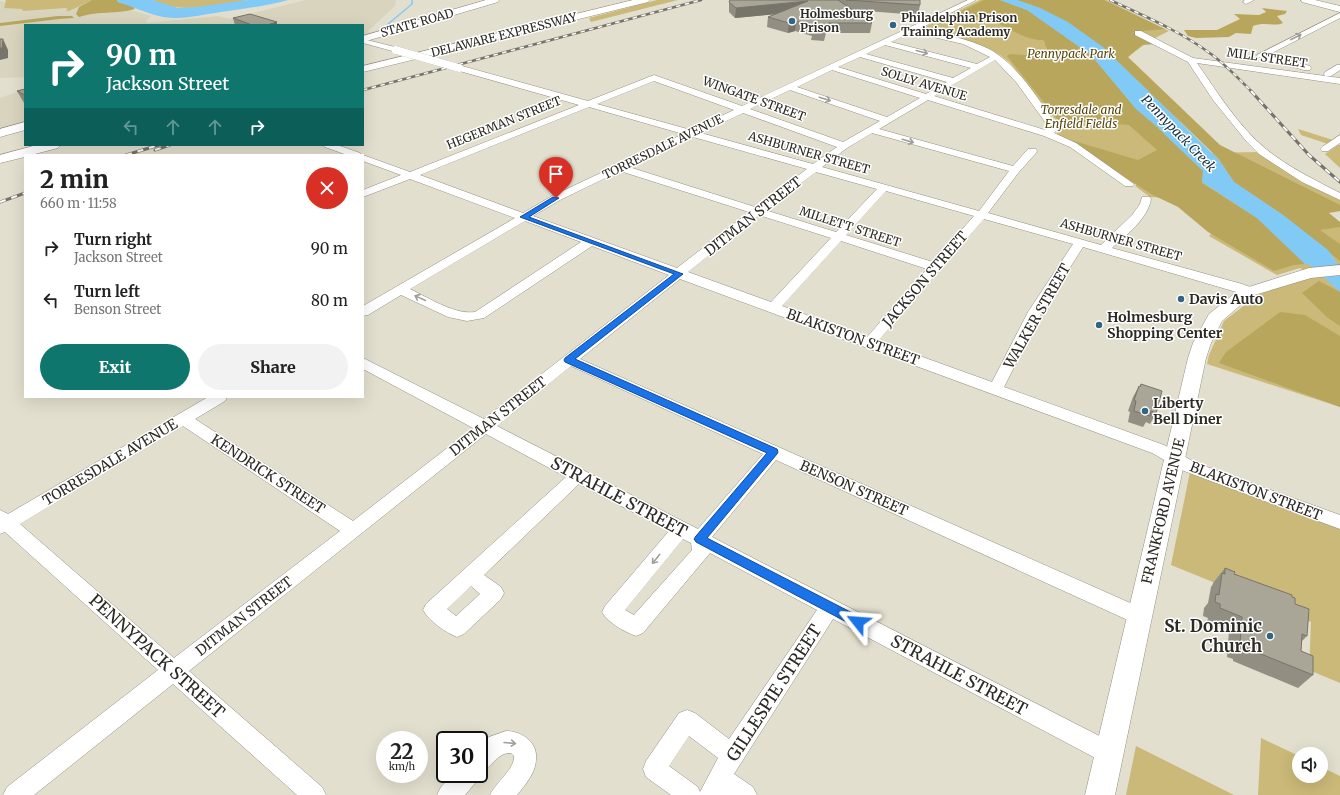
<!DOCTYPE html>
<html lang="en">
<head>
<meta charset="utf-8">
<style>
	:root { --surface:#fff; --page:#f2f2f2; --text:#222; --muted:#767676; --accent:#0f766e }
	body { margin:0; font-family:Merriweather,serif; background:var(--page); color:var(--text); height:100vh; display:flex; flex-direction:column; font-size:15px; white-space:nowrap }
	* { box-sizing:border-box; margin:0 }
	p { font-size:13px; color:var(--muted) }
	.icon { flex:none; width:22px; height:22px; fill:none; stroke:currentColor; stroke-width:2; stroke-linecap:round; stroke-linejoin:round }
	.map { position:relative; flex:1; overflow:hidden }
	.panel { position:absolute; left:24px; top:154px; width:340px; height:244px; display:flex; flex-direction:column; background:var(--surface); border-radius:0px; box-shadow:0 4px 16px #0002 }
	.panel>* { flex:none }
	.top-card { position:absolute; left:24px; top:24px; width:340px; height:122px; border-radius:0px; box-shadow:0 4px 16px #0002; background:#0f766e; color:#fff; overflow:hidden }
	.buttons { position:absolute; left:1292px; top:747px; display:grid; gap:8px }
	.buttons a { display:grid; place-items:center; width:36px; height:36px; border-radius:50%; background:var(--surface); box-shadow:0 4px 16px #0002; font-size:20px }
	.speed { position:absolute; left:376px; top:731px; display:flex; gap:8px; font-size:20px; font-weight:700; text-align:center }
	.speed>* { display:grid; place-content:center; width:52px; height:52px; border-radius:50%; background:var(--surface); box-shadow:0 4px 16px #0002; line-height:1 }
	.speed small { font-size:10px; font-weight:400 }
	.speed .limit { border:2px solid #111; border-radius:6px; background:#fff; color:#111 }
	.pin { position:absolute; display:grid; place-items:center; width:34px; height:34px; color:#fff; margin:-41px -17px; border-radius:50% 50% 50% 0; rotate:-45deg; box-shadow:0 0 4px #0007 }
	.pin .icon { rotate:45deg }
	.me { position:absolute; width:44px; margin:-22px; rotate:298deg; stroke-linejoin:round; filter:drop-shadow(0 0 3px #0008) }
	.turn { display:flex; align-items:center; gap:14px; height:84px; padding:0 16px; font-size:18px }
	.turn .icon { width:52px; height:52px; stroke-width:2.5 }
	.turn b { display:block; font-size:28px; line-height:34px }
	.lanes { display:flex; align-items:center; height:38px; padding:0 16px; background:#0003; justify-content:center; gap:20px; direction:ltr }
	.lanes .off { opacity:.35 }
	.round { display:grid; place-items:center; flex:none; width:42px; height:42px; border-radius:21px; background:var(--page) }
	.headline { display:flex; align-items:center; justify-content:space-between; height:68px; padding:0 16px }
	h1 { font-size:24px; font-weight:800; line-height:30px }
	.primary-button { display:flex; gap:8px; margin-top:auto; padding:8px 16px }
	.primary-button a { flex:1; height:46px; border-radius:24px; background:var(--accent); color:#fff; font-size:16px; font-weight:800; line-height:46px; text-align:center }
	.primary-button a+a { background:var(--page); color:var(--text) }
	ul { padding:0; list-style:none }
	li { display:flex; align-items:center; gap:12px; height:52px; padding:0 16px }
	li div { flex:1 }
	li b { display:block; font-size:15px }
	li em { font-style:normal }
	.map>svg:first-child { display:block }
	.built { fill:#d9d4bd }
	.green { fill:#cab978 }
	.forest { fill:#b9a65d }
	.water { fill:#81caf6 }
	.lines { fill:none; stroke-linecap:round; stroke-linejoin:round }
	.stream { stroke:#81caf6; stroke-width:1.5 }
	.minor-casing { stroke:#949081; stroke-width:1 }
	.major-casing { stroke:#949081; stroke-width:1 }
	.highway-casing { stroke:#949081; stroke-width:1 }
	.minor { fill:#fff; fill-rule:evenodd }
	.major { fill:#fff; fill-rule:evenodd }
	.highway { fill:#fff; fill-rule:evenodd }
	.rail-far1-casing { stroke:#767369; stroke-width:2.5 }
	.rail-casing { stroke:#767369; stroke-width:3 }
	.rail-far1 { stroke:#fff; stroke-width:1.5; stroke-dasharray:4.5; stroke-linecap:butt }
	.rail { stroke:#fff; stroke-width:2; stroke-dasharray:6; stroke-linecap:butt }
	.minor-bridge-casing { stroke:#949081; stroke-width:8; stroke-linecap:butt }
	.minor-bridge { stroke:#fff; stroke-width:8 }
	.wall { fill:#928f82 }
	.shaded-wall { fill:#77746a }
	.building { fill:#aaa697; stroke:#77746a }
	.oneway { stroke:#a09f9c }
	.route { fill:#1a73e8; stroke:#114b97 }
	.poi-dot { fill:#336583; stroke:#fff; stroke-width:1.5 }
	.labels { text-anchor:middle; stroke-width:3; stroke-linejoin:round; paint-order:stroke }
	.far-poi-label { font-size:12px; font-weight:bold; fill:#2c2a24; stroke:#fff; text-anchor:start }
	.far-street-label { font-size:12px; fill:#2c2a24; stroke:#fff }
	.far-park-label { font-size:12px; font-style:italic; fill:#55470c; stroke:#fff }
	.far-water-label { font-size:13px; font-style:italic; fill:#0d2e40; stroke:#fff }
	.street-label { font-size:14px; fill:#2c2a24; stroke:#fff }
	.poi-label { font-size:14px; font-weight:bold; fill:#2c2a24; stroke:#fff; text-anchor:start }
	.near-street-label { font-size:17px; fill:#2c2a24; stroke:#fff }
	.near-poi-label { font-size:17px; font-weight:bold; fill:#2c2a24; stroke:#fff; text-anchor:end }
</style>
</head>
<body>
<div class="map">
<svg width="1340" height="795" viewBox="0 0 1340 795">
	<rect width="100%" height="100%" fill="#e3dfce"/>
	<g class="built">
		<polygon points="96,0 152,16 146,20 148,23 218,16 229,19 306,0 396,0 395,6 367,32 372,34 363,36 363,25 25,25 25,77 0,78 0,1 18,3"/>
		<polygon points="25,89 25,123 0,129 0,98"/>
	</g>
	<g class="green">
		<polygon points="5,0 92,0 69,11 66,11 68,9 65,8 23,11 22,9 4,8 6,1"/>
		<path d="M152,0H248C217,5 181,15 152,0Z"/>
		<polygon points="657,0 678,0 591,22 589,18"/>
		<polygon points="980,0 1106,0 1169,31 1149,41 1124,60 1208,153 1260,152 1340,199 1340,211 1324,212 1340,223 1340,407 1207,364 1209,355 1224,321 1259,294 1312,276 1300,268 1277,275 1209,236 1214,231 1167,198 1150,197 1135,186 1138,184 1126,177 1122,177 1057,136 1058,123 1010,63 1000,55 988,49 959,39 921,29"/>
		<polygon points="1298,129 1333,140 1328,144 1301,135"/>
		<polygon points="1338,145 1340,145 1340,168 1325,154"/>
		<polygon points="1190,472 1340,528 1340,683 1309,670 1311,622 1171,565"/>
		<polygon points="1261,738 1299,756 1299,776 1321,776 1321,767 1340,776 1340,795 1258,795"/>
		<polygon points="1136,746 1234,795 1126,795"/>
	</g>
	<g class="forest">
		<path d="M92,0H117L118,2L132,6L135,9C115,15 99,10 79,17L76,14L79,7Z"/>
		<path d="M984,0H1000L1027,10L1091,55L1136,109L1154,124L1203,171L1202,183L1257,218L1305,264L1294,265L1274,271L1208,232L1178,207L1153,195L1057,136L1138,160L1157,150L1129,125L1058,120L1007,56L1010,54L1037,56L1047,54L1049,51L1045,45V42L1043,40C1023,40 1010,27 991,21C980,17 969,16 958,13Z"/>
		<polygon points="1017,0 1104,0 1165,29 1132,32 1157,44 1142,45 1128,57 1220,145 1340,205 1340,211 1329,213 1340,222 1340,227 1320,230 1340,244 1340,261 1283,215 1234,182 1219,159 1137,80 1040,8"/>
		<path d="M1262,8L1287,11L1285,14L1277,16L1283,23C1274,27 1265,21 1253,26L1251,34L1236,33L1229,37L1196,38L1188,36L1184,30H1217L1240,19L1234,14L1259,15L1266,12Z"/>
		<polygon points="58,16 72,16 74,18 59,19 0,26 0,23"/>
		<polygon points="1319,281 1340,292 1340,326 1328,318 1302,293"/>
		<polygon points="1280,312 1305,315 1340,336 1340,407 1219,363 1226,352"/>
	</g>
	<g class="water">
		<path d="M117,0H152L178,8L197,7L248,0H288C266,6 243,9 221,12C201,15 179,21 159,16C145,13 132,6 118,2Z"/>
		<polygon points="1000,0 1017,0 1040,8 1068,22 1103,47 1219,160 1234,182 1283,215 1328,250 1340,267 1340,292 1310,265 1305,264 1257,218 1202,182 1203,171 1154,124 1136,109 1091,55 1027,10"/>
	</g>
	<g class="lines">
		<polyline class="stream" points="387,25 412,4 412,0"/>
		<g class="minor-casing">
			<g id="minor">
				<path d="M968,0H976L919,29C942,34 967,38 989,49C1018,65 1037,98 1056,124L1058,129L1054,133L1076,143L1134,184L1133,186H1125L1070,147L1044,136L928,100L879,129L1013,166L1028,149H1036L1037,151L1036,153L1019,172L988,213L1101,245L1132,215L1140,204L1142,197H1150L1151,199C1148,219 1126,235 1112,248L1242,284L1253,288L1254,291L1253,294H1243L1083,247L1042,312L1004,387L1164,445L1196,463L1340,515V529L1184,471L1152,453L680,279L580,359L1146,610L1149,616L1146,622L1139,625L1132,622L776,460L712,537L1117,745L1120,753L1117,761L1109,764L1101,761L833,619L734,774L753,787L757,795H671L646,777L643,769L646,761L679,713L687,710L695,713L729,739L817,610L710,553L643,633L636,636C625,632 608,623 602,612L605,606L669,531L579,484L484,575L501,587L504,593L501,599L464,634L457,637C445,632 429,621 423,610L426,604L566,477L486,434L189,671L322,787L326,795H297L173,684L34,795H3L7,787L158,670L5,532L0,534V510L8,514L208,397H227L225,401L195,419L353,521L473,428L363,369V358L484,419L669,275L592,246L484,318L467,321L448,317L401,295L368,315L363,316V306L515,218L410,179L363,197V190L401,175L363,161V155L410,172L579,105L456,70L455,68L456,66H462L588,101L654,75L742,106ZM912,32L963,44L990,57L977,64L891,42ZM885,45L971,68L953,78L866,54ZM860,57L947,82L926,94L838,67ZM995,60L1016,82L1048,126L1045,130L934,96ZM832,70L920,98L887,117L797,87ZM654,81L734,110L691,130L597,104ZM790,90L880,121L843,142L750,109ZM589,107L683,134L552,196L523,213L420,175ZM743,113L837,147L813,164L701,133ZM872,133L1009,171L979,211L822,167L847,148ZM693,137L807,169L755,207L629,167ZM620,171L749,212L677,268L533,216L560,200ZM816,172L877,189L836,232L765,210ZM886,191L974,216L933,262L846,235ZM759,215L831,238L771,302L688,272ZM984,219L1073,244L1028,312L992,382L878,341ZM525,221L581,242L475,312C455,315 429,298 410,289ZM841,241L927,269L867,337L782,306ZM571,366L763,454L698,529L497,426ZM183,426L340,531L174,658L20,524ZM683,539L691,543L692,550L634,615L625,610ZM471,586L480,594L456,616L447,609ZM689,736L718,758L700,792L698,787L669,766Z"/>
				<polygon points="1245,0 1254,0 1246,4 1243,2"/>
				<polygon points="1340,13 1340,18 1268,55 1310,66 1311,68 1310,70 1304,70 1258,57 1257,55"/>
				<path d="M1135,31H1141L1193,58L1340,78V84L1197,63C1217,92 1239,127 1266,149C1288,167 1315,180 1340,193V200L1302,182L1259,154L1247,142L1213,100L1188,62L1135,35Z"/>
				<polygon points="363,39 399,48 400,50 396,52 363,43"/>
				<polygon points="1337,65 1340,65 1340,70 1331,76 1325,76 1324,74 1325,72"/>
				<polygon points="1340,135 1340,143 1328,151 1322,151 1320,149 1322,147"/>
				<polygon points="323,145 337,145 360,153 361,155 347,155 325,147"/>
				<path d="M506,731C521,731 538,742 536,759C536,773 525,785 517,795H490C496,782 515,769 514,756L511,753C497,752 492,768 479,773V774L476,782L465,795H437L441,787L453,774H479V745L489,737Z"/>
			</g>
		</g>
		<g class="major-casing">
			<g id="major">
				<polygon points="486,0 499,0 498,2 363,42 363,36"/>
				<polygon points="1301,0 1315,0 1340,6 1340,12 1302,2"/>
				<polygon points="25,122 25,130 0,137 0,129"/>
				<polygon points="1340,265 1340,275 1311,278 1251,296 1222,321 1211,343 1206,358 1115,795 1085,795 1188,358 1193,343 1209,314 1239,290 1309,268"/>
			</g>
		</g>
		<g class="highway-casing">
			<g id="highway">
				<polygon points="633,0 650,0 648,2 363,72 363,66"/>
				<polygon points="37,145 60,145 58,148 31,155 25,155 25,157 0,163 0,155"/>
			</g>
		</g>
		<use href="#minor" class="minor"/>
		<use href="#major" class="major"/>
		<use href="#highway" class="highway"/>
		<g class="rail-far1-casing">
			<g id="rail-far1">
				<path d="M1110,0C1144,16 1180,31 1211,54C1226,65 1239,79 1252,92"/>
				<polyline points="363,90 701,0"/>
			</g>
		</g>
		<g class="rail-casing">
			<g id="rail">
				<polyline points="1251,91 1309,155 1340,182"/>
				<polyline points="155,150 170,145"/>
				<polyline points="126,155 159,145"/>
				<polyline points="0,202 25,193"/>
			</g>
		</g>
		<use href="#rail-far1" class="rail-far1"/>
		<use href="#rail" class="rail"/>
		<g class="minor-bridge-casing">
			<polyline id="minor-bridge" points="396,50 459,68"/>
		</g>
		<use href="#minor-bridge" class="minor-bridge"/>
	</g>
	<g class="wall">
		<polygon points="730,0 920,0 920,5 918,15 854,10 872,23 870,33 826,33 824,41 811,40 812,36 795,31 788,33 767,27 768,17 776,14 735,18 729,12 729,2"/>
		<polygon points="233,18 277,22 277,25 235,25"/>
		<polygon points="25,89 25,103 24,103 17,91"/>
		<polygon points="1141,384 1156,413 1150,424 1146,422 1143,427 1128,422 1130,412 1128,411 1133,397 1139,386 1139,387"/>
		<polygon points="1225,568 1234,574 1292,597 1307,636 1301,642 1301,651 1313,675 1298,688 1233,661 1233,659 1227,657 1229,631 1207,622 1208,618 1203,616 1204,608 1208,603 1211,587 1213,584 1213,583"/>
	</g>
	<g class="shaded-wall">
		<polygon points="808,1 807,11 735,18 736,8"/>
		<polygon points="796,21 795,31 788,33 789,23"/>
		<polygon points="277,22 277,25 267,25"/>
		<polygon points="3,39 8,50 8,58 0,60 0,48"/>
	</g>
	<g class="building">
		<polygon points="730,0 838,0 872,23 828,23 826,31 812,30 814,26 796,21 789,23 768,17 808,1 736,8 729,2"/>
		<polygon points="846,0 920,0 920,5"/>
		<polygon points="250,14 277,22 267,25 252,25 233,18"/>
		<polygon points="0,39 3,39 2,48 0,48"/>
		<polygon points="25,89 25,95 17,91"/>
		<polygon points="1141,384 1162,391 1156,413 1151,411 1150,416 1134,411 1136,401 1134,400 1139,386 1140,387"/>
		<polygon points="1225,568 1235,572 1234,574 1292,595 1292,597 1295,598 1295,604 1309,609 1307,636 1302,634 1301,651 1313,656 1313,675 1246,648 1246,646 1240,643 1242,617 1220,608 1220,604 1215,602 1216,594 1219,595 1222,573 1225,574"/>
	</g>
	<defs><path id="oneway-shaft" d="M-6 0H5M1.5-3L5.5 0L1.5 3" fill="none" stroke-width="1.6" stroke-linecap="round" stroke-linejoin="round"/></defs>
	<g class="oneway">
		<use href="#oneway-shaft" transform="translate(1296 37) rotate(-27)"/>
		<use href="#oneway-shaft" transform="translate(922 52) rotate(15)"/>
		<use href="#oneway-shaft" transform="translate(825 99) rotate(18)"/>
		<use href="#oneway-shaft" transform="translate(908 141) rotate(16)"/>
		<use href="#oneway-shaft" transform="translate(420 298) rotate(-155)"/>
		<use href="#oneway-shaft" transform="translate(656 559) rotate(129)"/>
		<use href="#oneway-shaft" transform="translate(510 743) rotate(5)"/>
	</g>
	<polygon class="route" points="553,197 559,198 529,217 683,274 575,359 777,449 778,452 777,454 707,538 862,618 864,622 862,626 858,627 854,626 696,542 694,539 696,536 767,453 565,362 564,360 565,358 674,274 520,217"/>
	<g class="poi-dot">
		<circle cx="792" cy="21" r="4"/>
		<circle cx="893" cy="25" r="4"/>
		<circle cx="1181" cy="299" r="4"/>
		<circle cx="1099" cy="325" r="4"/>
		<circle cx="1145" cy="411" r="4"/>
		<circle cx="1270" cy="636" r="4"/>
	</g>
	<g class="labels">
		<g class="far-poi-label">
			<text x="800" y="18">Holmesburg<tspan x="800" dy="14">Prison</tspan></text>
			<text x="901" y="22">Philadelphia Prison<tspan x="901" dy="14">Training Academy</tspan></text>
		</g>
		<g class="far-street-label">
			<text transform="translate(417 23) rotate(-16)" y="4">STATE ROAD</text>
			<text transform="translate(504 35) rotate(-14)" y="4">DELAWARE EXPRESSWAY</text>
			<text transform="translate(1267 58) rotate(8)" y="4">MILL STREET</text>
			<text transform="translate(924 84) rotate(17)" y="4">SOLLY AVENUE</text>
			<text transform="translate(754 99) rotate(20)" y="4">WINGATE STREET</text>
			<text transform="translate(504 123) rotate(-22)" y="4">HEGERMAN STREET</text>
			<text transform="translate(663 147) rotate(-26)" y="4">TORRESDALE AVENUE</text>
			<text transform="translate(809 153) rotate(16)" y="4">ASHBURNER STREET</text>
			<text transform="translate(850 227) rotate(18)" y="4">MILLETT STREET</text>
			<text transform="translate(1121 240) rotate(16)" y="4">ASHBURNER STREET</text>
		</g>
		<g class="far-park-label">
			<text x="1071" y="58">Pennypack Park</text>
			<text x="1081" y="114">Torresdale and<tspan x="1081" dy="14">Enfield Fields</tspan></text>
		</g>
		<g class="far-water-label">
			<text transform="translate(1179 133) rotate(46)" y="5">Pennypack Creek</text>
		</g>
		<g class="street-label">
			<text transform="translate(753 216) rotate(-38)" y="5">DITMAN STREET</text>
			<text transform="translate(925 279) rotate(-49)" y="5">JACKSON STREET</text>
			<text transform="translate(1037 316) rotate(-60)" y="5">WALKER STREET</text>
			<text transform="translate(853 337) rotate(20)" y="5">BLAKISTON STREET</text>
			<text transform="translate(498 416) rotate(-38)" y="5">DITMAN STREET</text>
			<text transform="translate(110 462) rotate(-31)" y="5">TORRESDALE AVENUE</text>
			<text transform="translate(268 474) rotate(33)" y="5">KENDRICK STREET</text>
			<text transform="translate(854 488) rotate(24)" y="5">BENSON STREET</text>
			<text transform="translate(1256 491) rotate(21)" y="5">BLAKISTON STREET</text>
			<text transform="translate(1163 511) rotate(-77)" y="5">FRANKFORD AVENUE</text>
			<text transform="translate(244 616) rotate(-38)" y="5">DITMAN STREET</text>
		</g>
		<g class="poi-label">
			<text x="1189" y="304">Davis Auto</text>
			<text x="1107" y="322">Holmesburg<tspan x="1107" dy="16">Shopping Center</tspan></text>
			<text x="1153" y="408">Liberty<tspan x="1153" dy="16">Bell Diner</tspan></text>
		</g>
		<g class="near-street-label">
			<text transform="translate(619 497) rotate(28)" y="6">STRAHLE STREET</text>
			<text transform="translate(157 656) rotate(42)" y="6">PENNYPACK STREET</text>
			<text transform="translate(959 675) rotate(28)" y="6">STRAHLE STREET</text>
			<text transform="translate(774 693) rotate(-57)" y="6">GILLESPIE STREET</text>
		</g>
		<g class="near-poi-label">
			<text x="1262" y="632">St. Dominic<tspan x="1262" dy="20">Church</tspan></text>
		</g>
	</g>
</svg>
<div class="buttons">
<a><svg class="icon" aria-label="sound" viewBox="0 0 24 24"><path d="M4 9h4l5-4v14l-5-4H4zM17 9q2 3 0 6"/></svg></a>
</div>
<div class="speed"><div>22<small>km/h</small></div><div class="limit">30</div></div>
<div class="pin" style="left:556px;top:198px;background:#d93025"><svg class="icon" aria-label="arrive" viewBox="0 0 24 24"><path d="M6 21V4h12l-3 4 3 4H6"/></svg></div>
<svg class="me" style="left:858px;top:622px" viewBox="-20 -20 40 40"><path d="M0-17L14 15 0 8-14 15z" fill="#1a73e8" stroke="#fff" stroke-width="4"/></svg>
<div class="top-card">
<div class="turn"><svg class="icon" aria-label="right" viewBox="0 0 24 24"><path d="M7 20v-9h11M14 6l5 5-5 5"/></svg><div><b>90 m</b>Jackson Street</div></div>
<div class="lanes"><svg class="icon off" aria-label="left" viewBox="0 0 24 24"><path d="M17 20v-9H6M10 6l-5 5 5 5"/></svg><svg class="icon off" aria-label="ahead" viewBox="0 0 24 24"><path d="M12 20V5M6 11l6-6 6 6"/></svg><svg class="icon off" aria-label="ahead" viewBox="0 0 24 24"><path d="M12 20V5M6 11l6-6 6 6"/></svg><svg class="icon" aria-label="right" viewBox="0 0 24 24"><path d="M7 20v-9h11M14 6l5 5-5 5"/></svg></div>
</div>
<section class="panel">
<div class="headline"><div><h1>2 min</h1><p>660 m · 11:58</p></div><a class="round" style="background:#d93025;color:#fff"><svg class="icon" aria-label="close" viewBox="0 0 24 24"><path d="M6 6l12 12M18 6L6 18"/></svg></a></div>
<ul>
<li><svg class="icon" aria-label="right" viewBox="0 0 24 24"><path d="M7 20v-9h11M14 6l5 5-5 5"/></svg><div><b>Turn right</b><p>Jackson Street</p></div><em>90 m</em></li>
<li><svg class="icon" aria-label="left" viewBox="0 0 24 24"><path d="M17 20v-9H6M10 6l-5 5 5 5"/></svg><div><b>Turn left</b><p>Benson Street</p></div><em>80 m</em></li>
</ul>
<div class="primary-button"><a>Exit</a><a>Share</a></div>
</section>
</div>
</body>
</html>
